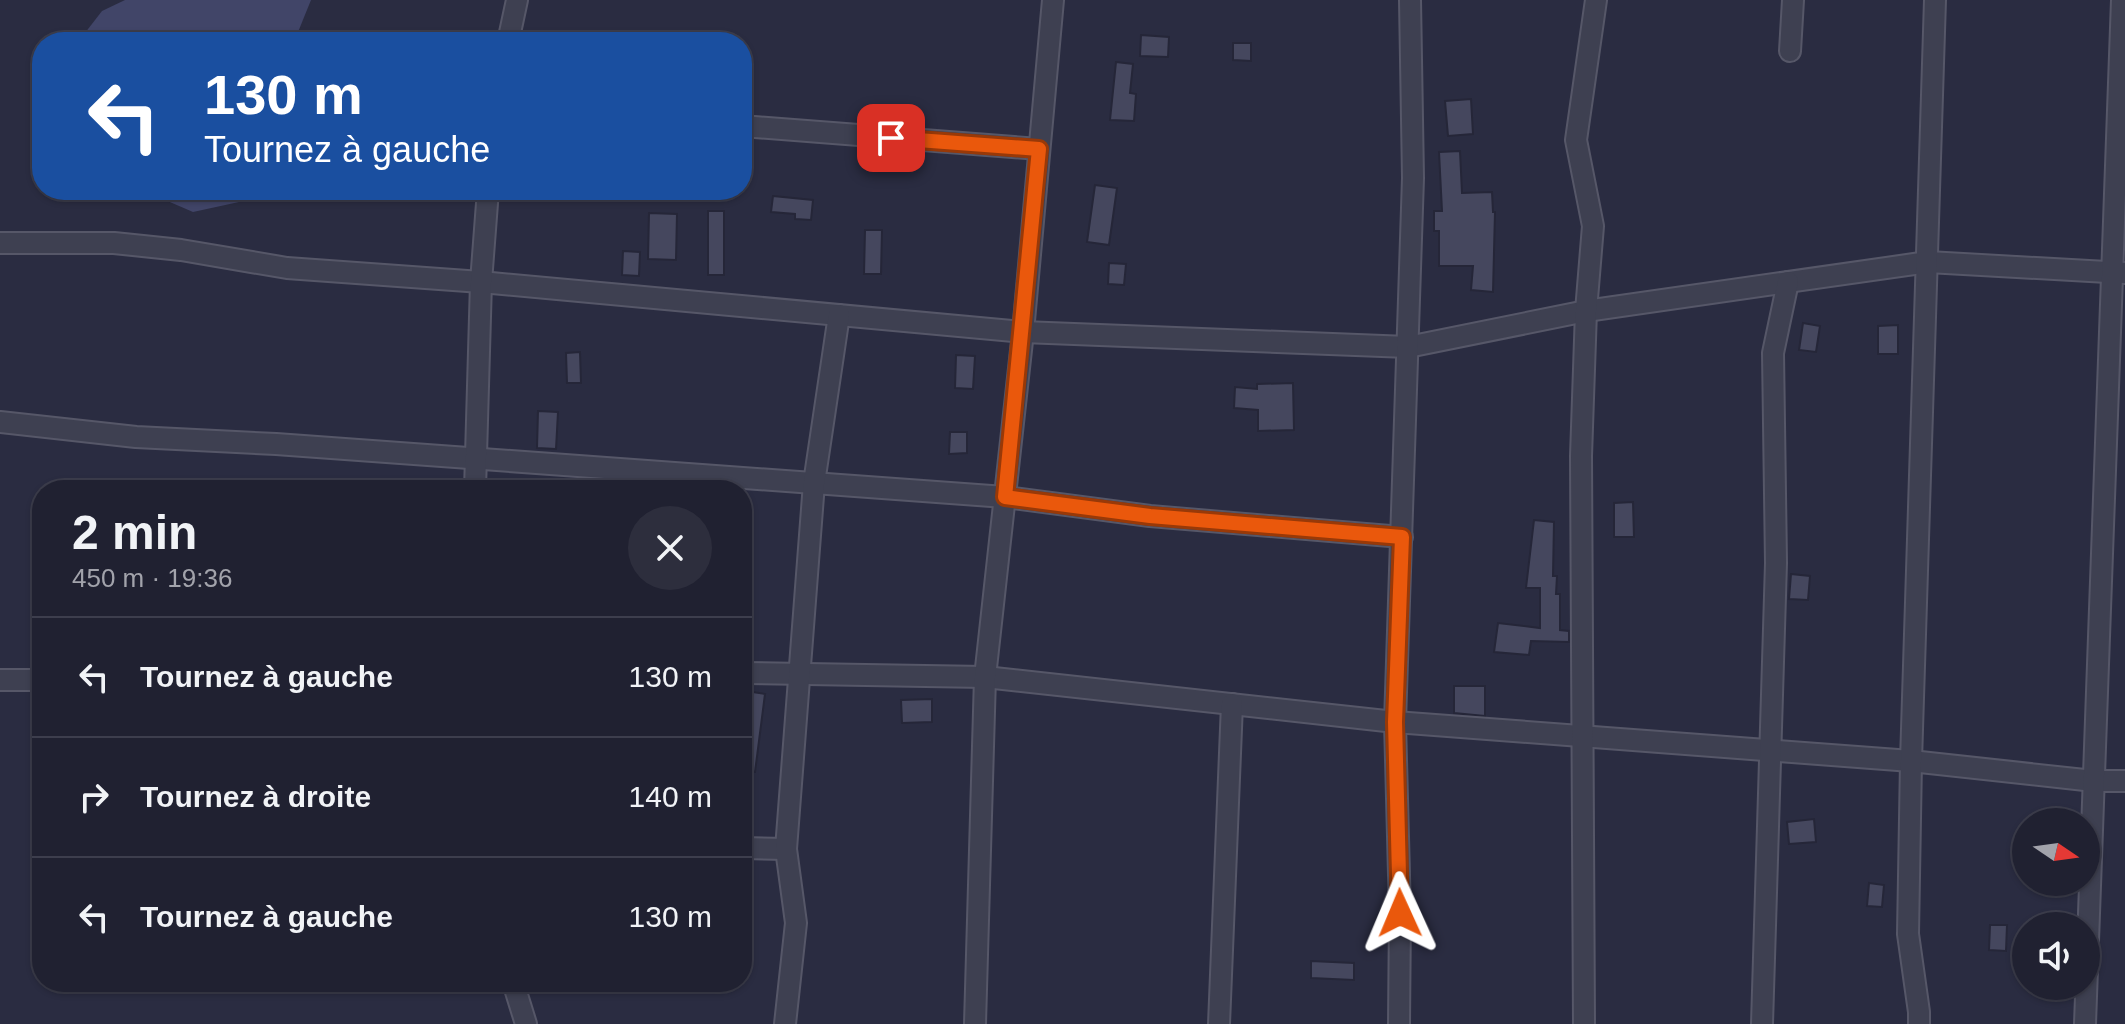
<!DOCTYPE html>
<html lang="fr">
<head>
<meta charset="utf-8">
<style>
	:root { --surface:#202131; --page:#2d2e3d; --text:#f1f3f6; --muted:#a2a3ab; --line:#3d3e4d }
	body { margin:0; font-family:Helvetica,sans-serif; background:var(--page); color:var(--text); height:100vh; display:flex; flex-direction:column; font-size:30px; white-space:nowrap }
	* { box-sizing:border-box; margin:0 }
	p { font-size:26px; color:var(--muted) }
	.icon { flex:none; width:44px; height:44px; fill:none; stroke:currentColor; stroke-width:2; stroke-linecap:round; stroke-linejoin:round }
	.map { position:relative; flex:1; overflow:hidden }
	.panel { position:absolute; left:32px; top:480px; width:720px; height:512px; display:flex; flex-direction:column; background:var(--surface); border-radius:32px; box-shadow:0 2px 6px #0004,0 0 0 2px var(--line) }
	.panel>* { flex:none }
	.top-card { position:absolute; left:32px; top:32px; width:720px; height:168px; border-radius:32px; box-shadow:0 2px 6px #0004,0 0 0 2px var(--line); background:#1a4fa0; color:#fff; overflow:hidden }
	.needle { width:52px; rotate:103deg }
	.buttons { position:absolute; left:2012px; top:808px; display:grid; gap:16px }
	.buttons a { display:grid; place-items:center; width:88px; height:88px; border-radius:50%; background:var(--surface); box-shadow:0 2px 6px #0004,0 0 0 2px var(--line); font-size:40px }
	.pin { position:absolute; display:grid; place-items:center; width:68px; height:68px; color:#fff; margin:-34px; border-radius:16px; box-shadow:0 4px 12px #0006 }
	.me { position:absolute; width:88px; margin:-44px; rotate:359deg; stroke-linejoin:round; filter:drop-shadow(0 0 6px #0008) }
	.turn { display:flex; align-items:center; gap:28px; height:168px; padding:0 40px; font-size:36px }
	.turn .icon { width:104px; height:104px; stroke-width:2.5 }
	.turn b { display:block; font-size:56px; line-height:68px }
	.round { display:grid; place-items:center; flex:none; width:84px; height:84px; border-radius:42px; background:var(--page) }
	.head { display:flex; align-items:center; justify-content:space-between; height:136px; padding:0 40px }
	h1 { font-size:48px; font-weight:800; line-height:60px }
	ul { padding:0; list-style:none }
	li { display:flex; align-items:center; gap:24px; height:120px; padding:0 40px; border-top:2px solid var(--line) }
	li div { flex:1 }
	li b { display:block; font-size:30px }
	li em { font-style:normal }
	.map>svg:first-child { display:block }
	.water { fill:#414568 }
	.building { fill:#45475e; stroke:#252638; stroke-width:2 }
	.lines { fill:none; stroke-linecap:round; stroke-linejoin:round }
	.street-casing { stroke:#565768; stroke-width:24 }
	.street { stroke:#3e4051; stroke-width:20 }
	.route-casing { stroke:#983908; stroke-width:20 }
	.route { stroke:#ea580c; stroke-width:14 }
</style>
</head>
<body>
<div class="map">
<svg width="2125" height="1024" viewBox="0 0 2125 1024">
	<rect width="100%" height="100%" fill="#2a2c41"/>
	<g class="water">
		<polygon points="125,0 311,0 294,42 78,42 102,11"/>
		<polygon points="142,190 248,190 239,202 193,212"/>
	</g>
	<g class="building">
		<polygon points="1141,35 1169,37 1168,57 1140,56"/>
		<polygon points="1233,43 1251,43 1251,61 1233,60"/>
		<polygon points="1116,62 1133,64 1130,93 1136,94 1134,121 1110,120"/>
		<polygon points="1471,99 1473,134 1448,136 1445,101"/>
		<polygon points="1460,151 1462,193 1492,192 1493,212 1495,212 1493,292 1471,290 1473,266 1439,266 1439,231 1434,231 1434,211 1442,211 1439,152"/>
		<polygon points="1095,185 1117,188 1109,245 1087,242"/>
		<polygon points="773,196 813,200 811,220 795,219 795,214 771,212"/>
		<rect x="708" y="211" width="16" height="64"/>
		<polygon points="649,213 677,214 676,260 648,259"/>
		<polygon points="865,230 882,230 881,274 864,274"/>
		<polygon points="623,251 640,252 639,276 622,275"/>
		<polygon points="1109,263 1126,264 1124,285 1108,284"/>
		<polygon points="1803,323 1820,326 1816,352 1799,350"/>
		<polygon points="1898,325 1898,354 1878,354 1878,326"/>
		<polygon points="580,352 581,383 567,383 566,353"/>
		<polygon points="956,355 975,356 973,389 955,388"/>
		<polygon points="1293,383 1294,430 1258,431 1258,410 1234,408 1235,387 1257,389 1257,384"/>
		<polygon points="538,411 558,412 556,449 537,448"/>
		<polygon points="950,432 967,432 967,453 949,454"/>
		<polygon points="1633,502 1634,537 1614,537 1614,503"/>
		<polygon points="1534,520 1554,522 1553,576 1557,576 1556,594 1560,594 1560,630 1569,631 1569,642 1531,641 1529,655 1494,652 1498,623 1540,628 1540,588 1526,588"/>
		<polygon points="1791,574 1810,576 1808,600 1789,599"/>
		<polygon points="1454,686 1485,686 1485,716 1454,713"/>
		<polygon points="746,691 765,694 755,772 742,771 742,726"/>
		<polygon points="932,699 932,722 902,723 901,700"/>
		<polygon points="1814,819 1816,842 1789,844 1787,822"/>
		<polygon points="1869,883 1884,885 1882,907 1867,906"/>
		<polygon points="1990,925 2007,925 2006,951 1989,950"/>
		<polygon points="1311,961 1354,963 1354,980 1311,978"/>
	</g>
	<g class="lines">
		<g class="street-casing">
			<g id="street">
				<polyline points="508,42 517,0"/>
				<polyline points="1790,51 1793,0"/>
				<polyline points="742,126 1039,149"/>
				<polyline points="0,243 114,243 181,250 287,268 481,282 1023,332 1408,347 1586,311 1928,262 2125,273"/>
				<polyline points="0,422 136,437 276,444 1005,497 1150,516 1402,537"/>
				<polyline points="475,490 481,282 488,190"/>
				<polyline points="742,673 985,677 1395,722 1911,761 2094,781 2125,781"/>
				<polyline points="0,680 42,680"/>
				<polyline points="742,848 786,849"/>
				<polyline points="513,982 526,1024"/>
				<polyline points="785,1024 796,923 786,849 814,483 839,315"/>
				<polyline points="975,1024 985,677 1023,332 1053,0"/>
				<polyline points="1219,1024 1232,704"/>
				<polyline points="1399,1024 1400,913 1395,722 1413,178 1410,0"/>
				<polyline points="1584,1024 1581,456 1586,311 1593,226 1576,140 1596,0"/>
				<polyline points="1762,1024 1776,563 1773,353 1788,282"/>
				<polyline points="1919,1024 1919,1012 1908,934 1911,761 1935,0"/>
				<polyline points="2085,1024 2122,0"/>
			</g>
		</g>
		<use href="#street" class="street"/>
	</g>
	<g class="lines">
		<g class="route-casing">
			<polyline id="route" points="891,138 1039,149 1005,497 1150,516 1402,537 1395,722 1400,913"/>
		</g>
		<use href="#route" class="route"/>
	</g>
</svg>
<div class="buttons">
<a><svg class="needle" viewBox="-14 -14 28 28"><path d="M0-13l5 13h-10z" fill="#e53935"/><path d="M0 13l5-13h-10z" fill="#a2a3ab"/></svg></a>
<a><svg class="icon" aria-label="sound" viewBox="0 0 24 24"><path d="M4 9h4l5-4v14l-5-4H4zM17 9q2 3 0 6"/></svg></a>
</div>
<div class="pin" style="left:891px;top:138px;background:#d93025"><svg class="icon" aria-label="arrive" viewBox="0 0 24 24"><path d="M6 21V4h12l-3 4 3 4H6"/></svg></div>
<svg class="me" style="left:1400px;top:913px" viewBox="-20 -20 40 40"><path d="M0-17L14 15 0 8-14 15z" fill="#ea580c" stroke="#fff" stroke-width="4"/></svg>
<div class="top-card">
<div class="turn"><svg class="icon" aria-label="left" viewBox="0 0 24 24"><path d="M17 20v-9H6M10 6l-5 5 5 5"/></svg><div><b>130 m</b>Tournez à gauche</div></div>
</div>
<section class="panel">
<div class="head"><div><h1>2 min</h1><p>450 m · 19:36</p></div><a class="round"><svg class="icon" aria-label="close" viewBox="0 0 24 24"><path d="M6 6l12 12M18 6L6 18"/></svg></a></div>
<ul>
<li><svg class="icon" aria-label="left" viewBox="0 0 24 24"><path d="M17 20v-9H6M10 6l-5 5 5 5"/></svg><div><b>Tournez à gauche</b></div><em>130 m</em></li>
<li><svg class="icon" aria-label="right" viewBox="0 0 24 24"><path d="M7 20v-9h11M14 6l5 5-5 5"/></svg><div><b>Tournez à droite</b></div><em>140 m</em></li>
<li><svg class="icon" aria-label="left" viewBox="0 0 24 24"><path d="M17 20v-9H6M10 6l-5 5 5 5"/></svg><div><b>Tournez à gauche</b></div><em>130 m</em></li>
</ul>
</section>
</div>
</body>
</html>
